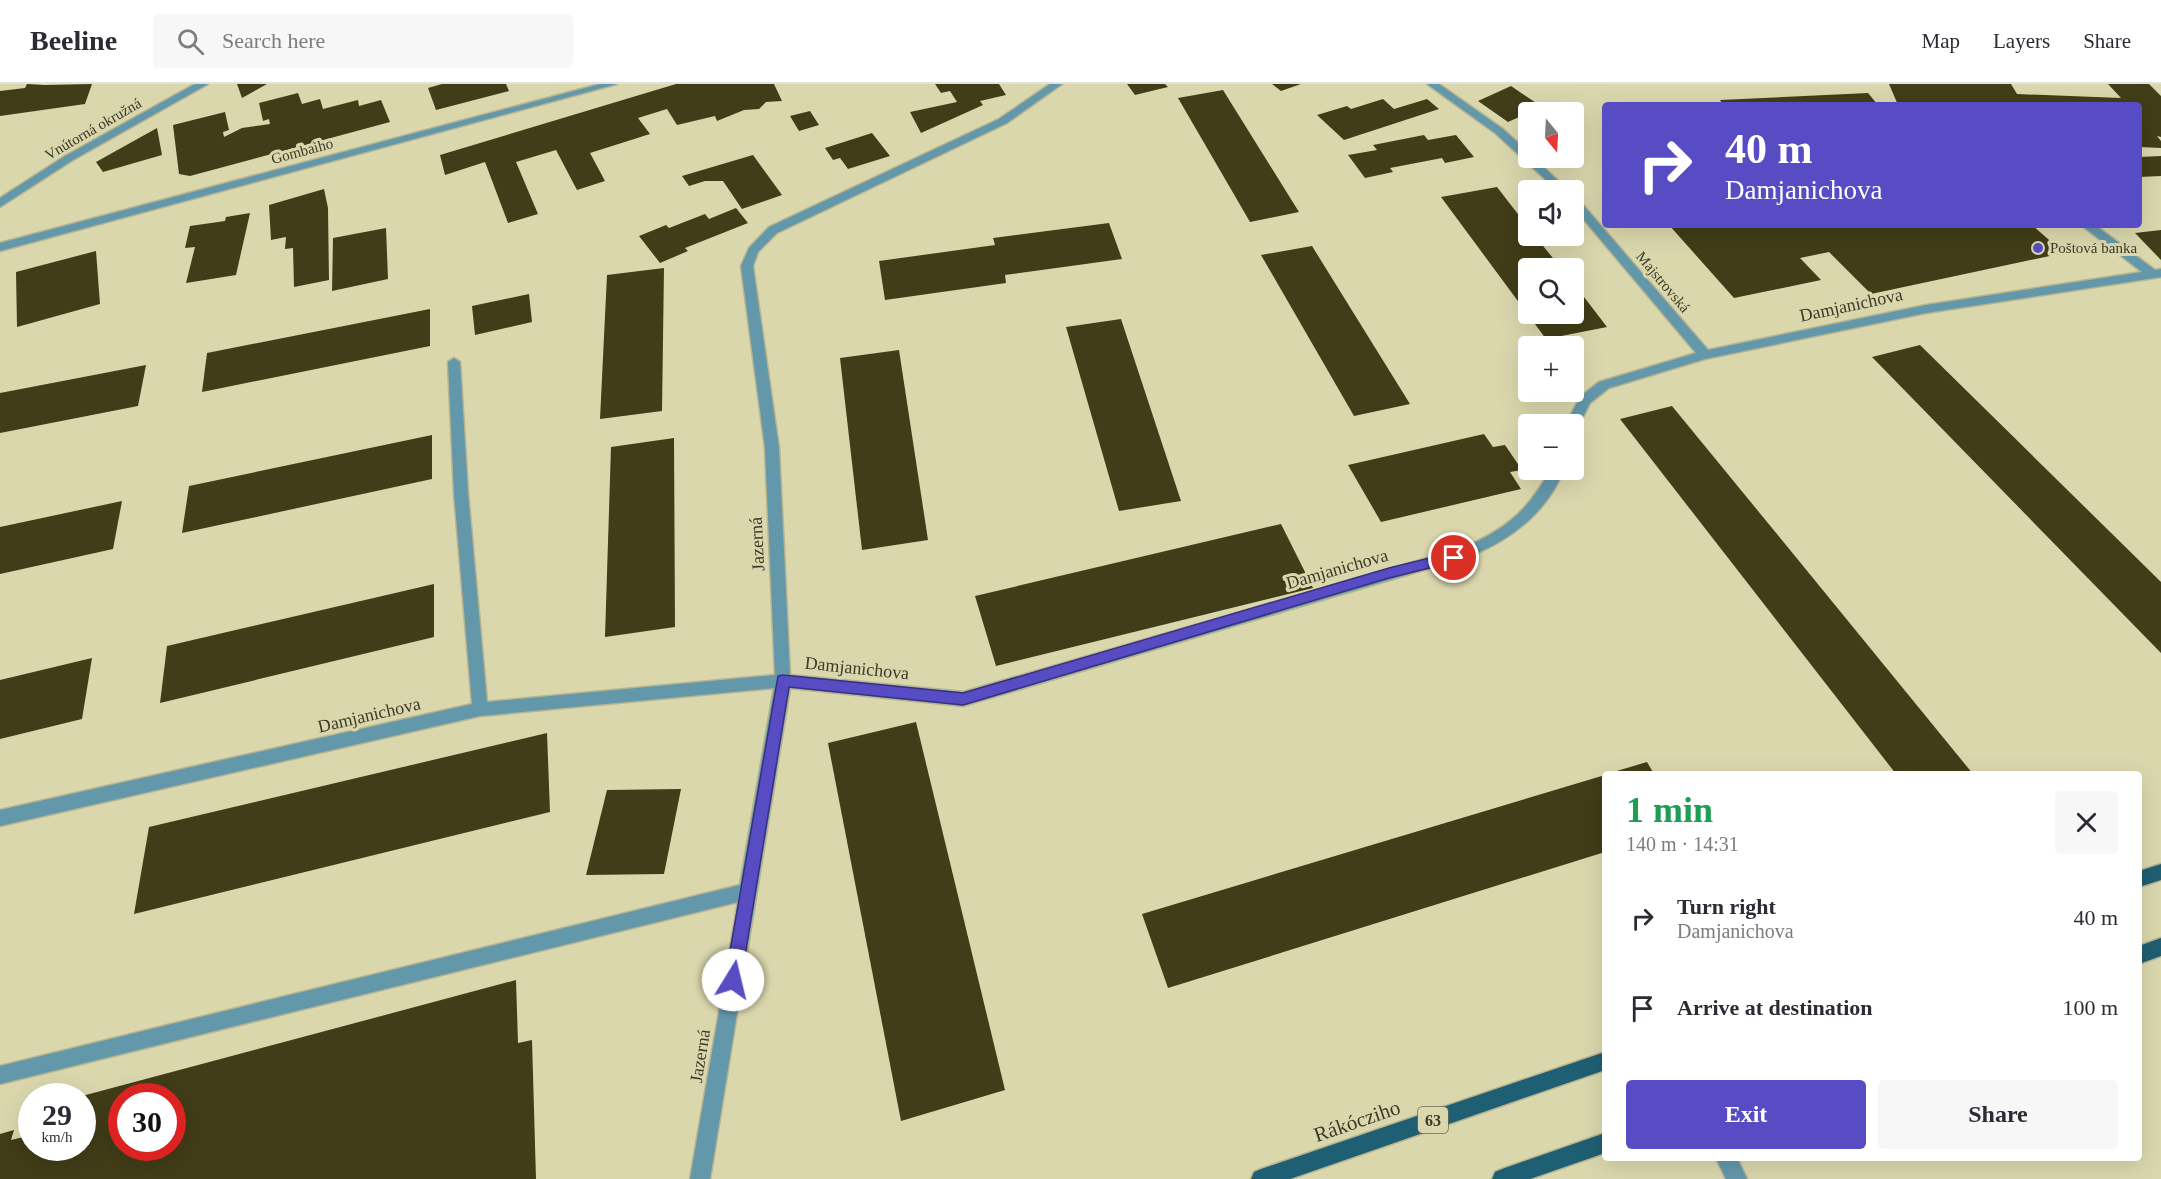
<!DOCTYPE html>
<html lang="en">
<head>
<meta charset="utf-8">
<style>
	:root { --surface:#fff; --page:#f7f7f7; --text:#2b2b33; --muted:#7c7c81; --line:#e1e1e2; --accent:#574cc3 }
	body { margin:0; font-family:Georgia,serif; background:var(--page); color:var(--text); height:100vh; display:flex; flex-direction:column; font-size:22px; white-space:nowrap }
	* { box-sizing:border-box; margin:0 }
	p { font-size:20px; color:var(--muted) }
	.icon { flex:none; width:33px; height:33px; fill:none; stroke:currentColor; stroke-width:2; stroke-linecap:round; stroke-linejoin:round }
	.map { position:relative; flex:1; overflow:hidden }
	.drawer { position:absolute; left:1602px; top:687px; width:540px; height:390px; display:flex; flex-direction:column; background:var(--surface); border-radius:6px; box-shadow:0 6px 24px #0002 }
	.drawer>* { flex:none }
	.guide { position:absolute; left:1602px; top:18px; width:540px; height:126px; border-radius:6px; box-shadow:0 6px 24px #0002; background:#574cc3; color:#fff; overflow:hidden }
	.needle { width:39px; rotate:162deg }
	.buttons { position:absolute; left:1518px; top:18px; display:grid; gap:12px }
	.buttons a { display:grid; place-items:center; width:66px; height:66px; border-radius:6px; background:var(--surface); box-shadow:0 6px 24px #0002; font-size:30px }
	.speed { position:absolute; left:18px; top:999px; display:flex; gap:12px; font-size:30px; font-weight:700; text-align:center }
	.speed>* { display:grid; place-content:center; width:78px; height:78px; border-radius:50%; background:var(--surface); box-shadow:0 6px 24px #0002; line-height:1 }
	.speed small { font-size:15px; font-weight:400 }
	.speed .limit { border:9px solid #d22; background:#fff; color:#111 }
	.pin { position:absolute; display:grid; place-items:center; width:51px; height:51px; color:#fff; margin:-26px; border:3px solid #fff; border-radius:50%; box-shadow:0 2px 6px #0007 }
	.me { position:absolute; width:66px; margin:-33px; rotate:9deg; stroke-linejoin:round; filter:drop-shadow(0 0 4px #0008) }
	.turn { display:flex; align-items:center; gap:21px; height:126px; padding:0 24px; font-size:27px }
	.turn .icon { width:78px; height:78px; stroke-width:2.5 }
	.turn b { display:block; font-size:42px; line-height:51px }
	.round { display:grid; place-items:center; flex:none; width:63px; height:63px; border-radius:6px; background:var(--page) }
	.headline { display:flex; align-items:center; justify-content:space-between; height:102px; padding:0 24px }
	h1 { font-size:36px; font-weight:700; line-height:45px; color:#1e9e55 }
	.action { display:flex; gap:12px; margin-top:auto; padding:12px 24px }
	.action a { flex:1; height:69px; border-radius:6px; background:var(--accent); color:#fff; font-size:24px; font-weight:700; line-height:69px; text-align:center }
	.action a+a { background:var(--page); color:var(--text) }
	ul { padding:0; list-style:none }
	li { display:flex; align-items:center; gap:18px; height:90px; padding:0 24px }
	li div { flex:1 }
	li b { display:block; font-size:22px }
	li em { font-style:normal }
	header { display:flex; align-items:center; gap:36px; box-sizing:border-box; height:84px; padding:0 30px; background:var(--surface); border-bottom:2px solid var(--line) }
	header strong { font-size:28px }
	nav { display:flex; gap:33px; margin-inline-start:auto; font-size:21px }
	.search { width:420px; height:54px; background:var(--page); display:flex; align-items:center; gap:15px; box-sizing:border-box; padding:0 21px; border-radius:6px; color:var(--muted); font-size:22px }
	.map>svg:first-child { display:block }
	.building { fill:#413d18; fill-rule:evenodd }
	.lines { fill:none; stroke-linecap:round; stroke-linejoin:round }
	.minor-casing { stroke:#b8b490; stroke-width:3 }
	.major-casing { stroke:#b8b490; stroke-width:3 }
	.minor { fill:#6398ab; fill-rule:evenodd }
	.major { fill:#1f5f73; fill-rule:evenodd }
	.route { fill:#574cc3; stroke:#39317f; stroke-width:1.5 }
	.poi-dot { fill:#574cc3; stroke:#dbd7ad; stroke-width:2 }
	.labels { text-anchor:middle; stroke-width:6; stroke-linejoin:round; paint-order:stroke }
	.far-street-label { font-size:15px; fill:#3c3a29; stroke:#dbd7ad }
	.far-poi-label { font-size:15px; fill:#3c3a29; stroke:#dbd7ad; text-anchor:start }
	.shield { fill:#dbd7ad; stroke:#6c6951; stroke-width:1.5 }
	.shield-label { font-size:16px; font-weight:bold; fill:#3c3a29 }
	.street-label { font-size:18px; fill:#3c3a29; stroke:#dbd7ad }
	.near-street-label { font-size:21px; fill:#3c3a29; stroke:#dbd7ad }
</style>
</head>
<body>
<header>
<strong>Beeline</strong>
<div class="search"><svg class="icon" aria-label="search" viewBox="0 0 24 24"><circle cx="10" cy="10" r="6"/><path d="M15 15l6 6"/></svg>Search here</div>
<nav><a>Map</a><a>Layers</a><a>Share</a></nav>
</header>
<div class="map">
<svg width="2161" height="1095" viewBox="0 0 2161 1095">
	<rect width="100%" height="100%" fill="#dbd7ad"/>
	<g class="building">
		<polygon points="27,0 45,1 92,0 85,20 0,32 0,7 25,4"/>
		<polygon points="237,0 267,0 242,14"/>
		<polygon points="442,0 506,0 509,7 436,26 428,4"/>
		<polygon points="676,0 774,0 782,17 766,18 759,25 744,26 717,37 715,32 677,41 667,25 638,34 650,50 590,69 605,97 577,106 556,66 516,78 538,130 508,139 485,78 445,91 440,71"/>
		<polygon points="935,0 999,0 1006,11 980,17 983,21 921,49 910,28 957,18 950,7 941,9"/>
		<polygon points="1127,0 1165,0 1168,3 1135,11"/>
		<polygon points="1272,0 1301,0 1281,7"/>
		<polygon points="1889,0 2011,0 2017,10 2121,14 2108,0 2149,0 2161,12 2161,53 2157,52 2161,57 2161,64 2139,63 2139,21 1898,21"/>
		<polygon points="1511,2 1542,23 1508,38 1478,17"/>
		<polygon points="1223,6 1299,128 1250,138 1178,14"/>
		<polygon points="298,9 302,20 320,15 323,25 358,16 359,22 381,16 390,38 190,92 179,90 173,41 225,28 229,46 223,48 224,53 242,44 270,40 269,35 263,37 259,19"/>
		<polygon points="1868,9 1878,21 1723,21 1720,16"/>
		<polygon points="1383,15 1394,25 1427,15 1439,25 1344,56 1317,31 1347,22 1351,25"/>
		<polygon points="810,27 819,41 799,47 790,32"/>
		<polygon points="157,44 162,71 103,88 96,78"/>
		<polygon points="872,49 890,72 848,85 840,74 833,76 825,64"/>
		<polygon points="1424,51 1428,56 1456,51 1474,73 1445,79 1442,74 1390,84 1393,88 1365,94 1348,71 1377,66 1373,61"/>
		<polygon points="753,71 782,111 742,125 723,97 705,97 689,102 682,92"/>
		<polygon points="2161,72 2161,92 2139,93 2139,73"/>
		<polygon points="1497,103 1528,143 1528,152 1535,152 1561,184 1528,184 1528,230 1574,230 1574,200 1607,243 1546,255 1441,113"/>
		<polygon points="324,105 328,124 329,196 294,203 293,164 285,165 286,153 271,156 269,121"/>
		<polygon points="736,124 748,139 685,164 688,167 660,179 639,152 666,141 669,144 705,130 709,135"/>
		<polygon points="250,129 236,191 186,199 195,163 185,164 190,142 225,137 226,133"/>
		<polygon points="1109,139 1122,175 1005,191 1006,199 885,216 879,177 995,161 993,154"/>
		<polygon points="1669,141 2032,141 2064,169 1871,210 1829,168 1800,174 1821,196 1734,214"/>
		<polygon points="386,144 388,195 332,207 333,154"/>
		<polygon points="2161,146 2161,176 2135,149"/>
		<polygon points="1312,162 1410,320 1354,332 1261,171"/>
		<polygon points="96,167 100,220 17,243 16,188"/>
		<polygon points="664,184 662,327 600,335 607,191"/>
		<polygon points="529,210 532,238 475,251 472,222"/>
		<polygon points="430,225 430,262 202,308 207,269"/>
		<polygon points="1121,235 1181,417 1119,427 1066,243"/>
		<polygon points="1920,261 2161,498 2161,569 1872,273"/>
		<polygon points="899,266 928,456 862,466 840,274"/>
		<polygon points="146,281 138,322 0,349 0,309"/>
		<polygon points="1672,322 1772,444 1973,690 1896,690 1620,335"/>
		<polygon points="1484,350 1493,363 1505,361 1522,386 1510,388 1521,405 1381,438 1348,381"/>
		<polygon points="432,351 432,395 182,449 189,402"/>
		<polygon points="674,354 675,543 605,553 611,363"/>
		<polygon points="122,417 113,465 0,490 0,443"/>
		<polygon points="1281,440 1313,504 996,582 975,512"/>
		<polygon points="434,500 434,553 160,619 167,562"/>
		<polygon points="92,574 82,635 0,655 0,596"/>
		<polygon points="916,638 1005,1006 901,1037 828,659"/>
		<polygon points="547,649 550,728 134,830 149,743"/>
		<polygon points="1647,678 1654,690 1610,690 1610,689"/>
		<polygon points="1605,691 1605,768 1168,904 1142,830"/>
		<polygon points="681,705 664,790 586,791 607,706"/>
		<path d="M516,896L518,959L532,956L536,1095H0V1050L14,1046L11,1056L32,1051V1064H82V1012ZM122,1012H172V1064H122Z"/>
	</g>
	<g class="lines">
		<g class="minor-casing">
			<g id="minor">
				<polygon points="195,0 208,0 73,76 0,123 0,114 65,72"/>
				<polygon points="600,0 617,0 0,167 0,159"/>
				<path d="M1050,0H1062L1007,39L777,149L758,168L753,182L779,364L790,591L963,608L1462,464C1505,446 1528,427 1550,386H1564C1546,429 1513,454 1471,472L963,622L790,604L710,1095H690L738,818L0,1000V982L740,801L774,604L480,632L0,742V726L472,620L454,409L448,278L454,274L460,278L468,409L487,618L775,591L765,364L741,182L749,164L769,143L999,35Z"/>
				<polygon points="1427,0 1439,0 1503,45 1528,68 1528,74 1534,74 1568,106 1557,106 1495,49"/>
				<polygon points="1574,113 1578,115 1708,266 1926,221 2142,188 2081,141 2095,141 2155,186 2161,185 2161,193 1926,229 1705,275 1609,304 1590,319 1578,343 1574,345 1574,340 1566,340 1580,313 1599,298 1696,269 1574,124"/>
				<polygon points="1716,1074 1737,1074 1747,1095 1726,1095"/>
			</g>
		</g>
		<g class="major-casing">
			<g id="major">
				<polygon points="2161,780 2161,796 2139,803 2139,787"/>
				<polygon points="2161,854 2161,872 2139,880 2139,862"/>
				<polygon points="1605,968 1605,986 1290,1095 1251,1095 1254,1088 1261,1085"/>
				<polygon points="1605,1049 1605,1069 1530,1095 1492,1095 1495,1088 1502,1085"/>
			</g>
		</g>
		<use href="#minor" class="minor"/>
		<use href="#major" class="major"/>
	</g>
	<polygon class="route" points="1454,468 1460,474 1458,477 1389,494 963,621 789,603 741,896 739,901 733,904 727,901 725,896 778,592 783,591 963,609 1389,484"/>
	<circle class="poi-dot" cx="2038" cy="164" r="6"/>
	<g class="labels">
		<g class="far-street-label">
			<text transform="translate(93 45) rotate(-30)" y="5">Vnútorná okružná</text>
			<text transform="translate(302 67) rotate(-15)" y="5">Gombaiho</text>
			<text transform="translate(1663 198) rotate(50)" y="5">Majstrovská</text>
		</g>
		<g class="far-poi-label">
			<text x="2050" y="169">Poštová banka</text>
		</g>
		<rect class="shield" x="1418" y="1023" width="30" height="26" rx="4.5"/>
		<g class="shield-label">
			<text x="1433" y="1042">63</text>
		</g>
		<g class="street-label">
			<text transform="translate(1851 221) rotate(-12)" y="6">Damjanichova</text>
			<text transform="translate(757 460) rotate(-93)" y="6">Jazerná</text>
			<text transform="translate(1337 485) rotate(-16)" y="6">Damjanichova</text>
			<text transform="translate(857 584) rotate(6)" y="6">Damjanichova</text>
			<text transform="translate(369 631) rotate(-13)" y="6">Damjanichova</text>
			<text transform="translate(700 972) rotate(-81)" y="6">Jazerná</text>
		</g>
		<g class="near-street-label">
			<text transform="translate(1357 1037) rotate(-19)" y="7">Rákócziho</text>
		</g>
	</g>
</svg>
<div class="buttons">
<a><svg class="needle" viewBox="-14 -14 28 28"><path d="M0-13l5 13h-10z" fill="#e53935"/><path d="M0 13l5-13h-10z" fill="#7c7c81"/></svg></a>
<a><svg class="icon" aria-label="sound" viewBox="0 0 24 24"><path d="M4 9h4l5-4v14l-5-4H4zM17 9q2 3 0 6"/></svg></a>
<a><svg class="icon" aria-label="search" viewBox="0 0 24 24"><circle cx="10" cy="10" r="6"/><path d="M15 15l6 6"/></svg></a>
<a>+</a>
<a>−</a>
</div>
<div class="speed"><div>29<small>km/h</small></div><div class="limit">30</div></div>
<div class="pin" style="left:1454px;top:474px;background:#d93025"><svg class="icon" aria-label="arrive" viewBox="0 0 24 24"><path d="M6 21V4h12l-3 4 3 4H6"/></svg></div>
<svg class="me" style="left:733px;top:896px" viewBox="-20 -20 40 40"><circle r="19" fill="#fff"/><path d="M0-13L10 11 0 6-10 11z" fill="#574cc3"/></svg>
<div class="guide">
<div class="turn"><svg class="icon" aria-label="right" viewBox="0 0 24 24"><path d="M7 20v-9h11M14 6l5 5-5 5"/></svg><div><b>40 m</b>Damjanichova</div></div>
</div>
<section class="drawer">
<div class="headline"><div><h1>1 min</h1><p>140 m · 14:31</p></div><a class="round"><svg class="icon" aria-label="close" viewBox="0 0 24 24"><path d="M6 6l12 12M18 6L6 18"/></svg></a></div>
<ul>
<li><svg class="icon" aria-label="right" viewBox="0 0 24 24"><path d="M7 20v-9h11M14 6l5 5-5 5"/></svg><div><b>Turn right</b><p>Damjanichova</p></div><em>40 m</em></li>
<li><svg class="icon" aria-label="arrive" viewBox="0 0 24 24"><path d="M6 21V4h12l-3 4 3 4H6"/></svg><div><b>Arrive at destination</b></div><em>100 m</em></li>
</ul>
<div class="action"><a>Exit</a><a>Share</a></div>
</section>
</div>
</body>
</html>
